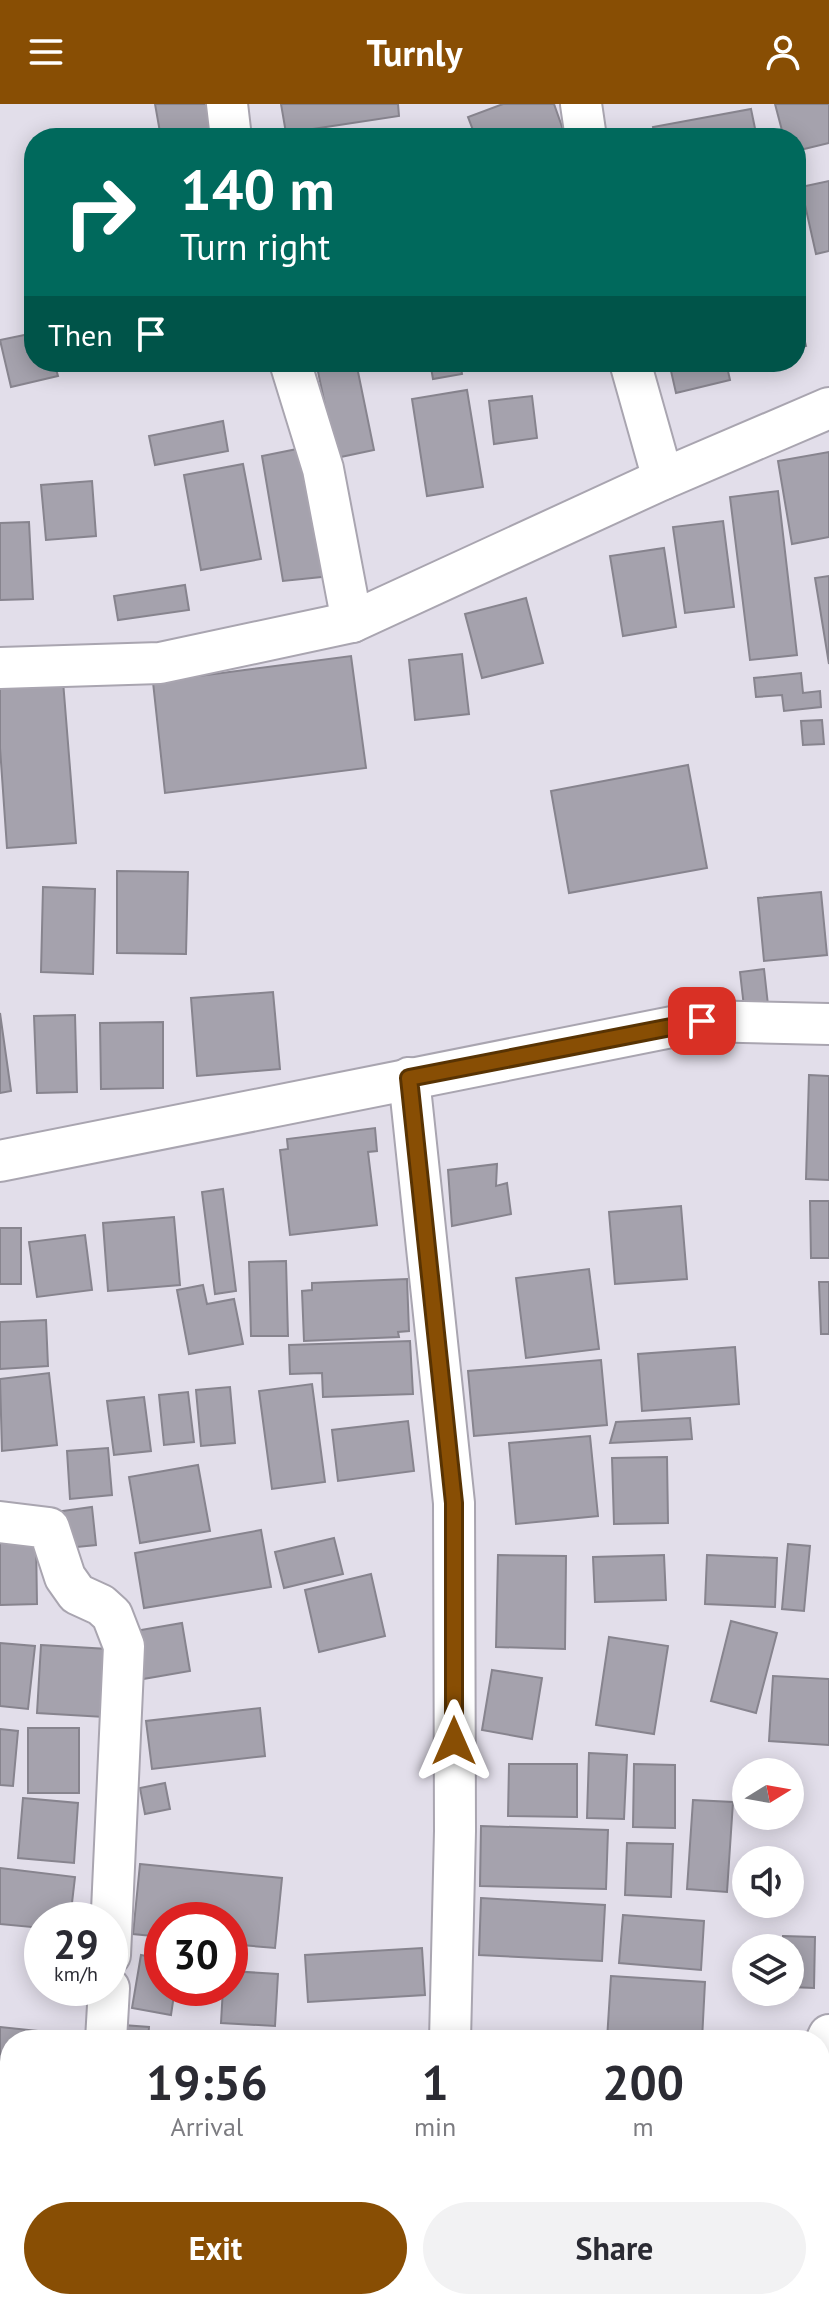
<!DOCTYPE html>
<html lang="en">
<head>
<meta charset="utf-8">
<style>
	:root { --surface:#fff; --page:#f2f2f3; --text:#2b2b33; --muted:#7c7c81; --accent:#884e04 }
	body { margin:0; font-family:"PT Sans",sans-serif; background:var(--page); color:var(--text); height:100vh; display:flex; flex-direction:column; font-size:30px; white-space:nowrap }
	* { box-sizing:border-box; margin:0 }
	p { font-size:26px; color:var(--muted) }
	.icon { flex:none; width:44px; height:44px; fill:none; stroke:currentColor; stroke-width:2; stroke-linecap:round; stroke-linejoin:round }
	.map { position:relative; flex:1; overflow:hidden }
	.panel { position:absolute; left:0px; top:1926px; width:830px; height:280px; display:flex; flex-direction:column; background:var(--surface); border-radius:32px 32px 0 0; box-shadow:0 4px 20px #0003 }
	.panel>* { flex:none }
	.guide { position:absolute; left:24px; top:24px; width:782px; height:244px; border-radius:32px; box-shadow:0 4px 20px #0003; background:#00695c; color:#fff; overflow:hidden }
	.needle { width:52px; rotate:79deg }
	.fabs { position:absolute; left:732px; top:1654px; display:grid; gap:16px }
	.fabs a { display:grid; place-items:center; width:72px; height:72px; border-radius:50%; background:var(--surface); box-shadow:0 4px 20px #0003; font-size:40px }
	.speed { position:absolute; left:24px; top:1798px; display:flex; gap:16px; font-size:40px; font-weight:700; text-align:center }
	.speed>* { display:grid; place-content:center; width:104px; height:104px; border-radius:50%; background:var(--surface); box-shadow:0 4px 20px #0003; line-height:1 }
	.speed small { font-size:20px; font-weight:400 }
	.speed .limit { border:12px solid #d22; background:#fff; color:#111 }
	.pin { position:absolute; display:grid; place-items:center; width:68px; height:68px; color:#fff; margin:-34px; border-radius:16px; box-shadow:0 4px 12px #0006 }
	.me { position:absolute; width:88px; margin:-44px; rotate:0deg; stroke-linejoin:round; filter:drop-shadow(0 0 6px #0008) }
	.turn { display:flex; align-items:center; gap:28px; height:168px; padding:0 24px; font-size:36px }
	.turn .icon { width:104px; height:104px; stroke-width:2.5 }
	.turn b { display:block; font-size:56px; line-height:68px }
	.then { display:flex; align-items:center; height:76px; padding:0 24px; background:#0003; gap:16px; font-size:30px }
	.eta { display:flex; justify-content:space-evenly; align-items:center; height:136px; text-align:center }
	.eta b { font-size:48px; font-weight:800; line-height:56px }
	.action { display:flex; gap:16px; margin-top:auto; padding:16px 24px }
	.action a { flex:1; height:92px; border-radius:48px; background:var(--accent); color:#fff; font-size:32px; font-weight:800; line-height:92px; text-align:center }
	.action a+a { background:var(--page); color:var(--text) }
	header { display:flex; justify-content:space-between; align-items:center; height:104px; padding:0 24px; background:var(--accent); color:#fff; font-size:36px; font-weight:800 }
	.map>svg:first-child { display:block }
	.building { fill:#a5a2ad; stroke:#87848e; stroke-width:2 }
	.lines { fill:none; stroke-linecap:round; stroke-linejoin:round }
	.minor-casing { stroke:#a9a5b0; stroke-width:44 }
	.minor { stroke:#fff; stroke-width:40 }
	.route-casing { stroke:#583303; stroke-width:20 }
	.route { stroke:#884e04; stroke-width:14 }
</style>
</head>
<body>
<header><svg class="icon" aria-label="menu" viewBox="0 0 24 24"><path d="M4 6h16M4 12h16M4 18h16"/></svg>Turnly<svg class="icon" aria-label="person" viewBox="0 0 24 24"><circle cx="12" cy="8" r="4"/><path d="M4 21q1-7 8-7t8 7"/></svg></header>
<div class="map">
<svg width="829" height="2206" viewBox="0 0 829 2206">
	<rect width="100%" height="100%" fill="#e2deea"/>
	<g class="building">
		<polygon points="155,0 207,0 213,29 161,34"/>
		<polygon points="281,0 398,0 399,12 286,29"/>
		<polygon points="503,0 554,0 566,34 476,34 468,13"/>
		<polygon points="775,0 829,0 829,39 796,47 796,34 784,34"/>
		<polygon points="751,5 757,34 655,34 653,23"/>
		<polygon points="829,77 829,147 816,150 801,83"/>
		<polygon points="796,201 806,242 796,244"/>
		<polygon points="34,229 34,258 54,258 58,272 11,283 0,236"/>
		<polygon points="316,258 356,258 374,346 336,354"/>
		<polygon points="430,258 460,258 462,270 433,275"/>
		<polygon points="669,258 726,258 730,276 676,289"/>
		<polygon points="467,286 483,383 427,392 412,295"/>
		<polygon points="532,292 537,334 494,340 489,297"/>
		<polygon points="223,317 228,347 155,361 149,332"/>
		<polygon points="307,343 331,472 283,477 262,352"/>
		<polygon points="829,348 829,433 792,440 778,357"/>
		<polygon points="243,360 261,455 201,466 184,371"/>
		<polygon points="92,377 96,432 46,436 41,381"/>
		<polygon points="778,387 797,551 750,556 730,393"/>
		<polygon points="723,417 734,503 685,509 673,423"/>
		<polygon points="29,418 33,495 0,496 0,419"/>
		<polygon points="664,444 676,523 623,532 610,452"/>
		<polygon points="829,472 829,560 815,474"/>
		<polygon points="185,481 189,506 118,516 114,492"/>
		<polygon points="526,494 543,559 482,574 465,510"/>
		<polygon points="462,550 469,610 415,616 409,556"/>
		<polygon points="351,552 366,664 165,689 153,578"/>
		<polygon points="801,569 803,589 820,587 821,603 784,607 782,591 756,593 754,574"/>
		<polygon points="63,577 76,739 7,744 0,644 0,582"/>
		<polygon points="822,616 824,640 803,641 801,617"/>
		<polygon points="688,661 707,764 569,789 551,687"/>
		<polygon points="117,767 188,768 186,850 117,849"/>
		<polygon points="43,783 95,785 93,870 41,868"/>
		<polygon points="821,788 827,851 764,857 758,794"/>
		<polygon points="764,865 768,901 744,903 740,868"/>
		<polygon points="273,888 280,965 197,972 191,894"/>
		<polygon points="0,909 11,987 0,989"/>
		<polygon points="75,911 77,988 37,989 34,912"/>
		<polygon points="163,918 163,984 101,985 100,919"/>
		<polygon points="809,971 829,972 829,1076 806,1075"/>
		<polygon points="375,1024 377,1047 368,1048 377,1121 290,1131 280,1046 288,1045 287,1035"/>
		<polygon points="497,1060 496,1082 507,1079 511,1110 452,1122 448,1066"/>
		<polygon points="223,1085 236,1187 215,1190 202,1088"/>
		<polygon points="810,1097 829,1097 829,1154 811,1154"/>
		<polygon points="681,1102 687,1175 615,1180 609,1108"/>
		<polygon points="174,1113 180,1181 108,1187 103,1119"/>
		<rect x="0" y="1124" width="21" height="56"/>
		<polygon points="85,1131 92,1186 37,1193 29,1138"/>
		<polygon points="286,1157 288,1232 251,1232 249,1158"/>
		<polygon points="589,1165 599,1245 526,1254 516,1174"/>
		<polygon points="407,1175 409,1227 398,1228 399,1233 304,1237 302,1187 312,1186 312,1179"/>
		<polygon points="819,1178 829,1178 829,1230 821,1230"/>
		<polygon points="203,1181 207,1200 234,1195 243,1240 189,1250 177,1186"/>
		<polygon points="46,1216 48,1262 0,1265 0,1218"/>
		<polygon points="410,1237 413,1290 323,1293 322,1269 290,1270 289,1241"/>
		<polygon points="735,1243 739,1300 642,1307 638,1250"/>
		<polygon points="601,1256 607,1321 474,1332 468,1267"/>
		<polygon points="49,1269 57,1341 2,1347 0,1275"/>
		<polygon points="312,1280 325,1378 272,1385 259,1287"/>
		<polygon points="230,1283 235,1339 201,1342 196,1286"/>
		<polygon points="188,1288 194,1338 164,1341 159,1291"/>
		<polygon points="144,1293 151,1347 114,1351 107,1297"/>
		<polygon points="690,1314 692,1335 610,1339 616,1318"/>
		<polygon points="408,1317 414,1367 338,1377 332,1326"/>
		<polygon points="590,1332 598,1412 516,1420 509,1339"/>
		<polygon points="108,1344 112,1391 70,1395 67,1347"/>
		<polygon points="667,1353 668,1419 614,1420 612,1354"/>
		<polygon points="198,1361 210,1427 140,1439 129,1373"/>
		<polygon points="92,1403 96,1441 67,1444 62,1407"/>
		<polygon points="261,1426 271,1483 144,1504 135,1449"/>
		<polygon points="334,1434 343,1470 284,1484 275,1448"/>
		<polygon points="0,1436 36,1436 37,1500 0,1501"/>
		<polygon points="788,1440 810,1442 804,1507 782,1505"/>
		<polygon points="498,1451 566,1452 565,1545 496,1543"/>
		<polygon points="664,1451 666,1496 595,1498 593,1453"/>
		<polygon points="707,1451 777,1454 775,1503 705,1500"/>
		<polygon points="371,1470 385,1532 319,1548 305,1486"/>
		<polygon points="731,1517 777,1529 756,1609 711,1597"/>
		<polygon points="182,1519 190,1567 143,1575 135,1527"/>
		<polygon points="609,1533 668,1542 654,1630 596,1621"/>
		<polygon points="0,1539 35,1542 28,1605 0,1602"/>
		<polygon points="41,1541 108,1545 104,1613 37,1609"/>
		<polygon points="492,1566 542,1574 532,1635 482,1626"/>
		<polygon points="773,1572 829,1575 829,1641 769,1637"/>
		<polygon points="260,1604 265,1652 152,1665 146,1617"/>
		<rect x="28" y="1624" width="51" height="65"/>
		<polygon points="0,1625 18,1627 13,1682 0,1681"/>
		<polygon points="589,1649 627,1651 624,1715 587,1714"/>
		<polygon points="509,1660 577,1660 577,1713 508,1712"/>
		<polygon points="634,1660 675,1661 675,1724 633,1723"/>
		<polygon points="165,1679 170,1705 145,1710 140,1684"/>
		<polygon points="23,1694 78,1699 74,1759 18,1754"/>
		<polygon points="693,1696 733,1698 727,1788 687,1785"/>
		<polygon points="481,1722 608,1726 606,1785 480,1782"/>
		<polygon points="627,1739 673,1740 671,1793 625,1791"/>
		<polygon points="140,1760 282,1774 275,1844 230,1840 230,1816 162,1816 162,1833 133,1830"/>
		<polygon points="0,1764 75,1773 70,1816 42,1816 42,1824 0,1820"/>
		<polygon points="481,1794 605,1801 602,1857 479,1851"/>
		<polygon points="623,1811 704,1817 701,1866 619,1859"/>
		<polygon points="783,1832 815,1833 814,1884 790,1883 790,1844 782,1844"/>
		<polygon points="422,1844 425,1891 308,1898 305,1851"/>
		<polygon points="141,1851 162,1855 162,1884 175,1884 171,1911 132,1904"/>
		<polygon points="230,1867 278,1870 275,1922 221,1919 223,1884 230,1884"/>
		<polygon points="611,1872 705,1878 702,1936 607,1936"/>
		<polygon points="123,1921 149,1923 148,1936 122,1936"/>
		<polygon points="0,1923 76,1931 76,1936 10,1936 10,2011 0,2010"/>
		<polygon points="169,1927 270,1928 270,1936 169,1936"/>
		<polygon points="0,2170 10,2170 10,2196 41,2196 41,2206 0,2206"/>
		<polygon points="211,2196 273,2196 273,2198 212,2201"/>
		<polygon points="317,2196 367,2196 367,2199 317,2201"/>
	</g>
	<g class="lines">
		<g class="minor-casing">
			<g id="minor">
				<polyline points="227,0 231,34"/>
				<polyline points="581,0 586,34"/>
				<polyline points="290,258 323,365 352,518"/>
				<polyline points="630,258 663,375"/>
				<polyline points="0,564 160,559 352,518 663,375 829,304"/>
				<polyline points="409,974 454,1399 455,1727 450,1936"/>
				<polyline points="0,1057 702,917 829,920"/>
				<polyline points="0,1418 49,1424 65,1473 77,1490 101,1501 112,1511 124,1542 110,1851"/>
				<polyline points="106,1936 109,1884"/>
				<polyline points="820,1950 829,1931"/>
				<polyline points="0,2053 10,2053"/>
				<polyline points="99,2206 99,2196"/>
				<polyline points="447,2206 447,2196"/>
				<polyline points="699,2206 704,2196"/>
			</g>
		</g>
		<use href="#minor" class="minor"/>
	</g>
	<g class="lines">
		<g class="route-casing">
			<polyline id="route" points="454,1637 454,1399 409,974 702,917"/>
		</g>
		<use href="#route" class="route"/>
	</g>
</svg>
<div class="fabs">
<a><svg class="needle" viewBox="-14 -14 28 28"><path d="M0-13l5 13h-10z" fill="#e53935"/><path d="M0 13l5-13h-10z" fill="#7c7c81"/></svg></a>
<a><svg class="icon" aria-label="sound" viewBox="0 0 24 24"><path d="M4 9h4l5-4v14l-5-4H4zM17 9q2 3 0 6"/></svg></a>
<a><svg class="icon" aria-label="layers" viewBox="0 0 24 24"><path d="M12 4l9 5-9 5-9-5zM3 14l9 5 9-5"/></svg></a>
</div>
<div class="speed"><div>29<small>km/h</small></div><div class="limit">30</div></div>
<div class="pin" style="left:702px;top:917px;background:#d93025"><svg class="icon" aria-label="arrive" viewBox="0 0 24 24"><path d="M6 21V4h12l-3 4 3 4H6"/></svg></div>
<svg class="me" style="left:454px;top:1637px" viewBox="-20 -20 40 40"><path d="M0-17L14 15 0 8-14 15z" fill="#884e04" stroke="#fff" stroke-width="4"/></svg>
<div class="guide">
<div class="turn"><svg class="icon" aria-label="right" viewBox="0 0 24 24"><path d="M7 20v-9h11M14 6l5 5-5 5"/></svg><div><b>140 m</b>Turn right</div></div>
<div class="then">Then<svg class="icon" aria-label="arrive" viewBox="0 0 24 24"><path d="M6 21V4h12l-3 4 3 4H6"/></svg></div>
</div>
<section class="panel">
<div class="eta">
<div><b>19:56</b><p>Arrival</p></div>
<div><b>1</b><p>min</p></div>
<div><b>200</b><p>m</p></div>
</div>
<div class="action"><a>Exit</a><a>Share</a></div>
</section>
</div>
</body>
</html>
